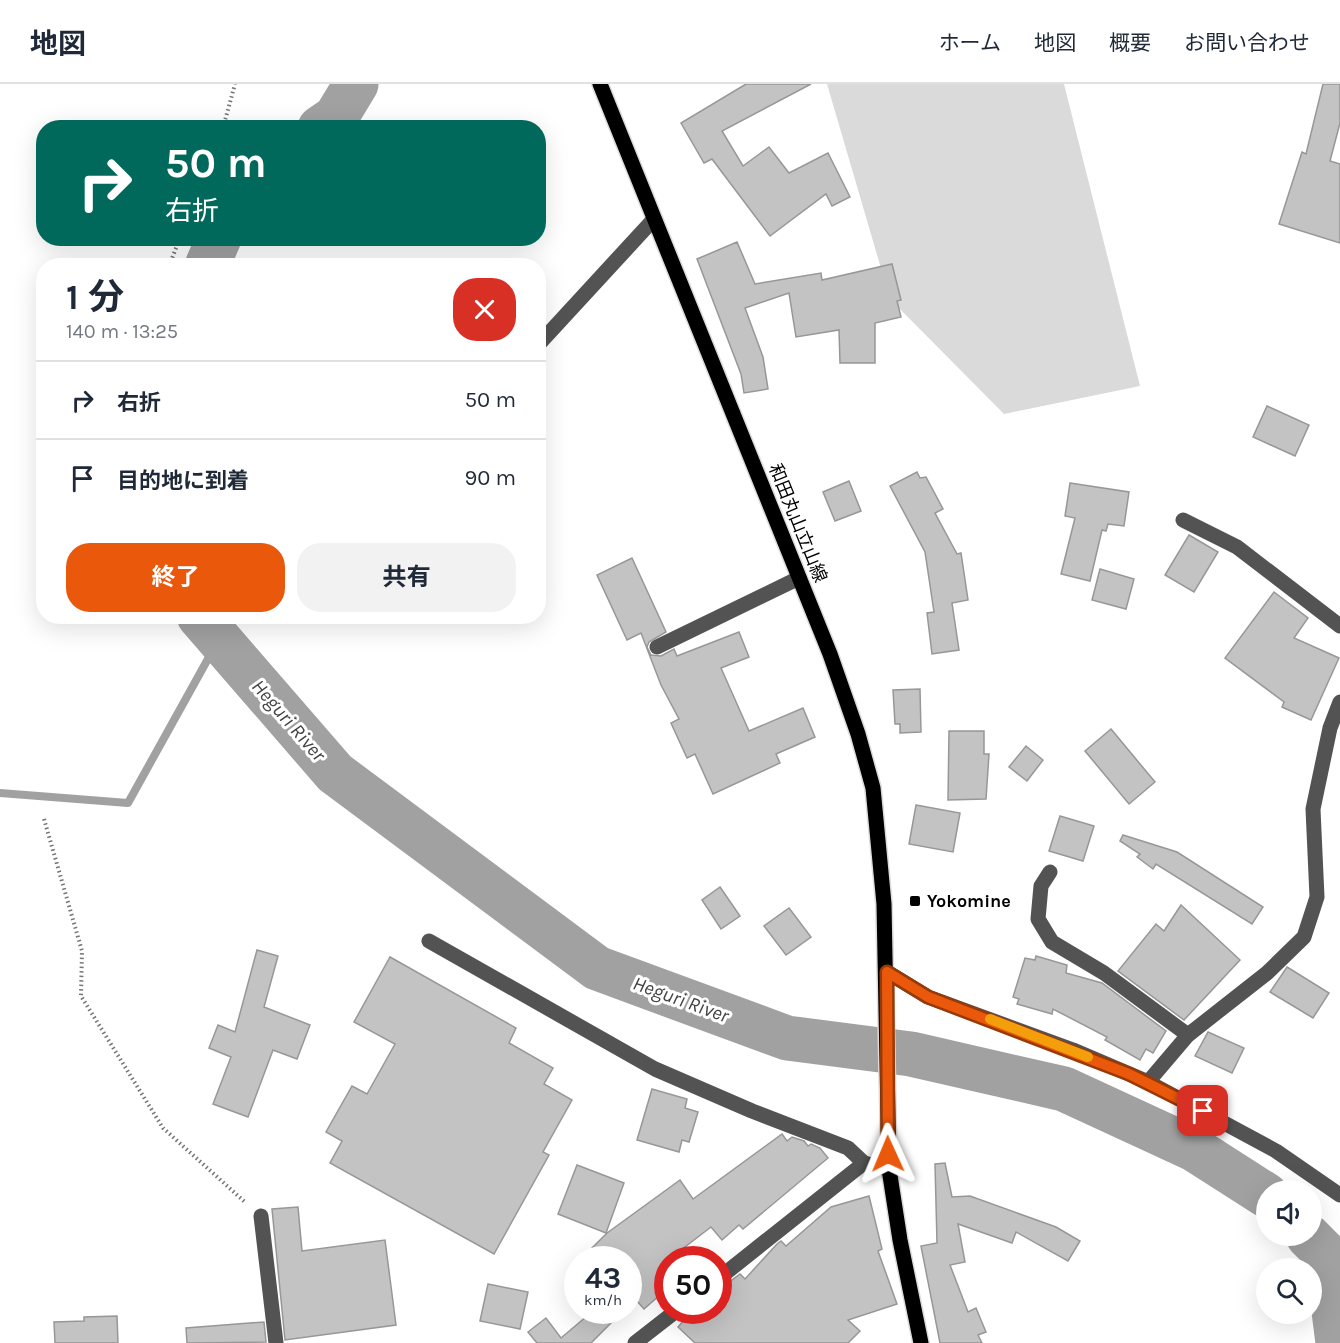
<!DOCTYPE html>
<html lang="ja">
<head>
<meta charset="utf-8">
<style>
	:root { --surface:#fff; --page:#f2f2f3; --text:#1f2937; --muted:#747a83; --line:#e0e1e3; --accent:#ea580c }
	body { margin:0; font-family:Karla,"Noto Sans JP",sans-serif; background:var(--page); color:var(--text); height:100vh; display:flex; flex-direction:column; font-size:22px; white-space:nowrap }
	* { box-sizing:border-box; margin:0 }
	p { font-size:20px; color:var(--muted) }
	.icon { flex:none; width:33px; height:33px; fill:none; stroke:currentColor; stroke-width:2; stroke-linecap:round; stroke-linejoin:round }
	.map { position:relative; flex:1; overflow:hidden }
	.sheet { position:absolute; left:36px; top:174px; width:510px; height:366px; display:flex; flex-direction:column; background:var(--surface); border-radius:24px; box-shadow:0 6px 24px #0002 }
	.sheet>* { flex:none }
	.guide { position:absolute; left:36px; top:36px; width:510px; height:126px; border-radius:24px; box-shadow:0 6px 24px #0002; background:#00695c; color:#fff; overflow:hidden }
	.fabs { position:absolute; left:1256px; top:1096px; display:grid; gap:12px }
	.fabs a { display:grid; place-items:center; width:66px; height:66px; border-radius:50%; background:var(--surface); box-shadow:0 6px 24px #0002; font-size:30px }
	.speed { position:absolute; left:564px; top:1162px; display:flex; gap:12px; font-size:30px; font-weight:700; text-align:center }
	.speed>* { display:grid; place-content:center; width:78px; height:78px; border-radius:50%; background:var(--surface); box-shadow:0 6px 24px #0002; line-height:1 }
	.speed small { font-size:15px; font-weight:400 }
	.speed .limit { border:9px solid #d22; background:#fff; color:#111 }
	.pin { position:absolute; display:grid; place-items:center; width:51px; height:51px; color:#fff; margin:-26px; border-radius:12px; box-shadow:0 3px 9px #0006 }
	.me { position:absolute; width:66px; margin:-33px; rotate:359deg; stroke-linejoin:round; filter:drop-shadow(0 0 4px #0008) }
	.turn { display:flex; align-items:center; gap:21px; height:126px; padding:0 30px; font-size:27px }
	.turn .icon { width:78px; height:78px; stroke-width:2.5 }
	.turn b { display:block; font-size:42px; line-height:51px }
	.round { display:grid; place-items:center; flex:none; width:63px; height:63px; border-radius:24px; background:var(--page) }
	.overview { display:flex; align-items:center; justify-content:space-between; height:102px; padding:0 30px }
	h1 { font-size:36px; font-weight:700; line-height:45px }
	.button { display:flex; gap:12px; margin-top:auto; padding:12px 30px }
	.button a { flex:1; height:69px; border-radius:24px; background:var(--accent); color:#fff; font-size:24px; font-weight:700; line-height:69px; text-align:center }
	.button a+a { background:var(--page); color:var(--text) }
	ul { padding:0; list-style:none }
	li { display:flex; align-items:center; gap:18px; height:78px; padding:0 30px; border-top:2px solid var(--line) }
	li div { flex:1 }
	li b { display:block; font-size:22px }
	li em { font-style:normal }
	header { display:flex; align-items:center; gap:36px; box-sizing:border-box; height:84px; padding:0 30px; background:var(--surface); border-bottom:2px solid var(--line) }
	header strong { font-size:28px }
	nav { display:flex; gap:33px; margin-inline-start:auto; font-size:21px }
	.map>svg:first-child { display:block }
	.green { fill:#dadada }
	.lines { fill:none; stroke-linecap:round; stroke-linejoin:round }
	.stream { stroke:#a1a1a1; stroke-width:8 }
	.river { stroke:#a1a1a1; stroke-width:45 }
	.building { fill:#c3c3c3; stroke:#979797; stroke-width:1.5 }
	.major-casing { stroke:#dbdbdb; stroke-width:18 }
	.path { stroke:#757575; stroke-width:4; stroke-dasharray:1.5 3; stroke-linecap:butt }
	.minor { stroke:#535353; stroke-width:15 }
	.major { stroke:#000; stroke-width:15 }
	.route-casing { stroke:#983908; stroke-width:15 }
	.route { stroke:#ea580c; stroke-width:10 }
	.slow { stroke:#f59e0b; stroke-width:10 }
	.poi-dot { fill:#000; stroke:#fff; stroke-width:2 }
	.labels { text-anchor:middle; stroke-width:6; stroke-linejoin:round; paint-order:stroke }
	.street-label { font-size:18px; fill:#000; stroke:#fff }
	.poi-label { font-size:18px; font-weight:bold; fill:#000; stroke:#fff; text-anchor:start }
	.water-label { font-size:20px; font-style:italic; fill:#424242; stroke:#fff }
</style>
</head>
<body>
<header>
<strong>地図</strong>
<nav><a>ホーム</a><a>地図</a><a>概要</a><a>お問い合わせ</a></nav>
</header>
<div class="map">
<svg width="1340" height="1259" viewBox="0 0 1340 1259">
	<rect width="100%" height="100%" fill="#fff"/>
	<polygon class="green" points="827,0 1064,0 1140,302 1004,330 890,215"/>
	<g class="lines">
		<polyline class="stream" points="0,709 128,719 219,555"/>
		<g class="river">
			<polyline points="320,44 336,33 356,0"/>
			<polyline points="207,182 219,154"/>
			<polyline points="199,532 335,689 597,884 787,954 911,970 1064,1005 1194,1065 1266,1111"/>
			<polyline points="1308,1152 1327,1171 1338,1259"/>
		</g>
	</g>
	<g class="building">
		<polygon points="746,0 811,0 722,47 743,82 769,63 789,89 828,69 850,113 832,122 826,110 770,152 712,75 704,79 681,39"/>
		<polygon points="1323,0 1340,0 1340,39 1330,77 1340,80 1340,159 1279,140 1302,68 1306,70"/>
		<polygon points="737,158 755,200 821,189 822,196 892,180 901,216 897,217 901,233 875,239 875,279 840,279 839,246 796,253 789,209 745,224 763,273 768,305 744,309 741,290 697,175"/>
		<polygon points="1267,322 1309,341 1295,372 1253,353"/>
		<polygon points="917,388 920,394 926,393 943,425 935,429 957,470 961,469 968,516 952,519 959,566 932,570 927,529 934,528 925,468 890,402"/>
		<polygon points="849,397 861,427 835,437 823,408"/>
		<polygon points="1070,399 1129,408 1124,442 1108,440 1106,447 1102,446 1090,497 1061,490 1075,434 1065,432"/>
		<polygon points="1189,451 1218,468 1194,508 1165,491"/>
		<polygon points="632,474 666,548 649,558 647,563 651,571 661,572 674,565 677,572 739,548 749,573 721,584 749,647 803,624 815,653 776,670 780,679 713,710 695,670 687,674 671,639 679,635 661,601 641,549 627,556 597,491"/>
		<polygon points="1100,485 1134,495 1126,525 1092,516"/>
		<polygon points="1274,508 1308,534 1294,554 1339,574 1311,636 1282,623 1284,618 1225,574"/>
		<polygon points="920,605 921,648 900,649 900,640 895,640 893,606"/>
		<polygon points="1111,645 1155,698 1129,720 1085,667"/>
		<polygon points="949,647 984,647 984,670 989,670 986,715 948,716"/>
		<polygon points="1026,662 1043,676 1027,697 1009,683"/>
		<polygon points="916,721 960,729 953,768 909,760"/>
		<polygon points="1060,732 1094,742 1083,777 1049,767"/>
		<polygon points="1123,751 1177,768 1263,823 1252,840 1156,780 1153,785 1137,773 1140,770 1120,757"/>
		<polygon points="720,803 740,832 721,845 702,816"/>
		<polygon points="1181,821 1240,876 1184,936 1118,887 1156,840 1164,847"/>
		<polygon points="789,824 811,853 786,871 764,842"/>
		<polygon points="257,866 278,872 264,923 310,941 297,975 273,966 248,1033 213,1020 231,973 209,964 218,941 235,948"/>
		<polygon points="1036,872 1067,881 1066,889 1102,899 1166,947 1153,969 1146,965 1140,976 1105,956 1107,953 1053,925 1052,930 1017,920 1019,915 1013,913 1025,874 1035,876"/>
		<polygon points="390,873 516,944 509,959 553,984 544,1000 572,1016 543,1068 549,1071 494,1170 330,1079 342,1057 326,1048 352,1002 367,1010 395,960 354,938"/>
		<polygon points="1287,883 1329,909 1313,934 1270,908"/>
		<polygon points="1208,948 1244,964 1232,989 1195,972"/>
		<polygon points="652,1005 687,1015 685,1024 698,1028 689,1058 682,1056 679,1068 637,1056"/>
		<polygon points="782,1050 787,1057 792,1053 804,1057 808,1062 811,1060 820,1064 828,1074 743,1145 739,1141 722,1156 711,1143 668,1176 668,1204 644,1225 628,1207 628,1176 602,1176 592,1164 607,1149 680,1096 693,1115"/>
		<polygon points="945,1079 952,1113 970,1112 1056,1143 1080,1157 1068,1177 1016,1148 1012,1159 958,1140 965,1178 950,1181 968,1228 976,1224 986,1248 978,1251 982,1259 940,1259 921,1162 937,1159 935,1080"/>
		<polygon points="577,1081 624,1099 606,1149 558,1130"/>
		<polygon points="869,1112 882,1165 878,1167 897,1220 848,1236 860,1247 848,1259 695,1259 678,1243 692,1227 718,1227 718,1213 732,1196 740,1190 745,1195 777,1160 781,1157 786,1162 831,1123"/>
		<polygon points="298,1123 302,1167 385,1156 396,1241 285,1256 272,1125"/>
		<polygon points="488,1200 528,1208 520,1245 480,1237"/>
		<polygon points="593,1227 623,1227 591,1259 537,1259 528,1248 546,1234 561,1254"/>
		<polygon points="117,1232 118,1259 55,1259 54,1238 84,1237 84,1233"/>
		<polygon points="264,1238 266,1258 187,1259 186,1244"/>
	</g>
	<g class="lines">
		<g class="major-casing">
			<polyline id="major" points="600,0 830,570 858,650 873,704 884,820 889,1085 900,1156 921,1259"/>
		</g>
		<g class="path">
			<polyline points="223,44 235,0"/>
			<polyline points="169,182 180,154"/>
			<polyline points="44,735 82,867 81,912 163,1044 246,1119"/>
		</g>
		<g class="minor">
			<polyline points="538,261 654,135"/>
			<polyline points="1183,436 1237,463 1340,542"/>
			<polyline points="657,563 799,494"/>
			<polyline points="1050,788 1041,802 1038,835 1052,858 1104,889 1188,951"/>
			<polyline points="429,857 655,985 752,1027 848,1064 864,1079"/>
			<polyline points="887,888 928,913 1073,966 1148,998 1276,1067 1340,1111"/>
			<polyline points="1148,998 1188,951 1267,889 1304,853 1317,813 1313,725 1330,644 1340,618"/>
			<polyline points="261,1132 276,1259"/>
			<polyline points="718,1195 864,1079 889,1085"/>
			<polyline points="635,1259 676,1227"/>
		</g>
		<use href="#major" class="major"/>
	</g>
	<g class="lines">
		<g class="route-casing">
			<polyline id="route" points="888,1070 887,888 928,913 1129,990 1203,1027"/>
		</g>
		<use href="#route" class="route"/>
		<polyline class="slow" points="990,935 1088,973"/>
	</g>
	<rect class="poi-dot" x="909" y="811" width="12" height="12" rx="3"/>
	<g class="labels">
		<g class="street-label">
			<text transform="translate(798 439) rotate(68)" y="6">和田丸山立山線</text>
		</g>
		<g class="poi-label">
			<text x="927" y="823">Yokomine</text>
		</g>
		<g class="water-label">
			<text transform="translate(289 636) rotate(49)" y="7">Heguri River</text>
			<text transform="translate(681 915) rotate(20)" y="7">Heguri River</text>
		</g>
	</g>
</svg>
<div class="fabs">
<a><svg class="icon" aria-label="sound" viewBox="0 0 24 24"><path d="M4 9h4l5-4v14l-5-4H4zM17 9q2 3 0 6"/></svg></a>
<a><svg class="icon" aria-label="search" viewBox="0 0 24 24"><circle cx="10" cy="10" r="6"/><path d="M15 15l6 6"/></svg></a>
</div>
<div class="speed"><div>43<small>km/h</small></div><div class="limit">50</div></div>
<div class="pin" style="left:1203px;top:1027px;background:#d93025"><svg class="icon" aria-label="arrive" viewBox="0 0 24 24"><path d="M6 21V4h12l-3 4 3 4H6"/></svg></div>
<svg class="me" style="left:888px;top:1070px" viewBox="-20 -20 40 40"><path d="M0-17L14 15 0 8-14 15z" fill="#ea580c" stroke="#fff" stroke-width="4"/></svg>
<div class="guide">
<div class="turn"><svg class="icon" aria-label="right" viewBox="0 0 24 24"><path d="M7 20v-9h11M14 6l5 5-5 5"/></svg><div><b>50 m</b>右折</div></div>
</div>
<section class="sheet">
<div class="overview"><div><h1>1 分</h1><p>140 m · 13:25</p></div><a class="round" style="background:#d93025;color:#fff"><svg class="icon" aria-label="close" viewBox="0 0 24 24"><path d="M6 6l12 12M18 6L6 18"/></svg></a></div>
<ul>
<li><svg class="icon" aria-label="right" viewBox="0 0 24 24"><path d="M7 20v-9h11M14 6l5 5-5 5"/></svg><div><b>右折</b></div><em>50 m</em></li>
<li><svg class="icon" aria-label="arrive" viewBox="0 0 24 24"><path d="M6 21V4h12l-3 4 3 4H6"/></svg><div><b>目的地に到着</b></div><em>90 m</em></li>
</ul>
<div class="button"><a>終了</a><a>共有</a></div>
</section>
</div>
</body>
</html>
